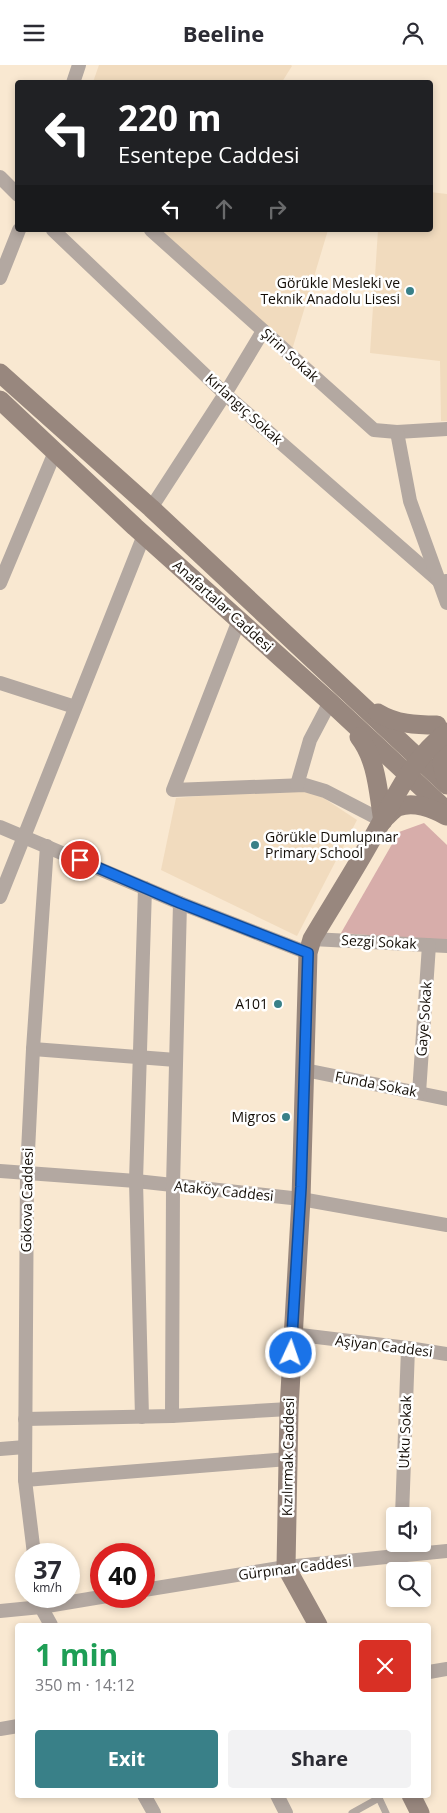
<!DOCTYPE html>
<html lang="en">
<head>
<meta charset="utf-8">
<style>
	:root { --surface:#fff; --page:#f2f2f3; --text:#2b2b33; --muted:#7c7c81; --accent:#398088 }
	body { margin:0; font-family:"Open Sans",sans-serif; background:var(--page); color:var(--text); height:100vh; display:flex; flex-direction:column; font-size:19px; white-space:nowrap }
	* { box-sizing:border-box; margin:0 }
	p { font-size:16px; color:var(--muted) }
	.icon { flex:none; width:28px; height:28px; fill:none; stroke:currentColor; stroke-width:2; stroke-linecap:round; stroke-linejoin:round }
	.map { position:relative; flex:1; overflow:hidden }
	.panel { position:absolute; left:15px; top:1558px; width:416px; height:175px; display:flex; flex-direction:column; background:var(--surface); border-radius:5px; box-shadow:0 2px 8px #0003 }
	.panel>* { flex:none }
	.top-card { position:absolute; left:15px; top:15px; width:418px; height:152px; border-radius:5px; box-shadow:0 2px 8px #0003; background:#202124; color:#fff; overflow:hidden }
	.buttons { position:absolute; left:386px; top:1442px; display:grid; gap:10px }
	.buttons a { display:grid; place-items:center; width:45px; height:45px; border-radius:5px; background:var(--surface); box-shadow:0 2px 8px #0003; font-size:25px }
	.speed { position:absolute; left:15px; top:1478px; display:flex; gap:10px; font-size:25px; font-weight:700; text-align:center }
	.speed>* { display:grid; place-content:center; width:65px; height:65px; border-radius:50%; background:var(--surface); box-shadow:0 2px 8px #0003; line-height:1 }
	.speed small { font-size:12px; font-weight:400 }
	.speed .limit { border:8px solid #d22; background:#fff; color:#111 }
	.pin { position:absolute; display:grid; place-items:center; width:42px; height:42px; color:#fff; margin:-21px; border:2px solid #fff; border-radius:50%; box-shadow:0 1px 5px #0007 }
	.me { position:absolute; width:55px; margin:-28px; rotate:3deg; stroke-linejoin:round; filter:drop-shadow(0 0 4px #0008) }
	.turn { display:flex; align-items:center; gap:18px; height:105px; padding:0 20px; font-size:22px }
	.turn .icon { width:65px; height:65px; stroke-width:2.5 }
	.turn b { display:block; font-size:35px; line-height:42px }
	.lanes { display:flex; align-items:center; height:48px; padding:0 20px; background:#0003; justify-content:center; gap:25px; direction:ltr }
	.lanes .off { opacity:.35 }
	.round { display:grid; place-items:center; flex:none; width:52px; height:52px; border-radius:5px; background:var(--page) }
	.summary { display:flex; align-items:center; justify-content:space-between; height:85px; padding:0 20px }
	h1 { font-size:30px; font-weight:700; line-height:38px; color:#1e9e55 }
	.cta { display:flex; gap:10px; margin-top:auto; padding:10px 20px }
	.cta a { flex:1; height:58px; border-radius:5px; background:var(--accent); color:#fff; font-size:20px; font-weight:700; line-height:58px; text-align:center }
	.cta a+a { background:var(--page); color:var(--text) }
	header { display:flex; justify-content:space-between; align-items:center; height:65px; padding:0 20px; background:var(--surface); font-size:22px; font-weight:700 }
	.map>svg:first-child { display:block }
	.built { fill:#f1dbbe }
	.green { fill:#d7adaa }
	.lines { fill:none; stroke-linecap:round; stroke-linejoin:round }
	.lane { stroke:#b3a8a1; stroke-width:7 }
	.street { stroke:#b3a8a1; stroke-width:14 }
	.secondary { stroke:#98877e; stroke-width:19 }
	.route-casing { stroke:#114b97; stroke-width:12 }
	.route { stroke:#1a73e8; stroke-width:9 }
	.poi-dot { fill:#398088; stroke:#fff; stroke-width:2 }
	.labels { text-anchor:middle; stroke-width:5; stroke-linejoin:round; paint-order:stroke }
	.poi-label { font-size:14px; fill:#130d06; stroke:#fff; text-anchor:end }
	.street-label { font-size:14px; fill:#130d06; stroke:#fff }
</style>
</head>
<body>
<header><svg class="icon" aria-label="menu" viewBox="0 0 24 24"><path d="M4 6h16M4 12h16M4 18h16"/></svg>Beeline<svg class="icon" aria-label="person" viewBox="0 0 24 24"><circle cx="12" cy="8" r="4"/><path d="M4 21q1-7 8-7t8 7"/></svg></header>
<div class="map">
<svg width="447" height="1748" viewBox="0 0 447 1748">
	<rect width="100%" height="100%" fill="#f9e8d1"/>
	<g class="built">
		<polygon points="99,0 291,0 292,1 282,17 93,17"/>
		<polygon points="430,127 447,129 447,356 441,356 440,296 370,288 378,165 430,165"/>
		<polygon points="161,165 328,165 292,285"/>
		<polygon points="307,722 357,755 297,871 161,805 176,733"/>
	</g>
	<polygon class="green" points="424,758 447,780 447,876 341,868 399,767"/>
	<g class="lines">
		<polyline class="lane" points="352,1748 379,1733 386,1748"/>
		<g class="street">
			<polyline points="73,18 79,0"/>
			<polyline points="0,112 18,130"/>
			<polyline points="53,165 225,329 440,517 447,516"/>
			<polyline points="151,165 374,365 397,367 447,364"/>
			<polyline points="0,213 19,165"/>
			<polyline points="397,367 410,436 447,538"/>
			<polyline points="151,443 225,329 263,266"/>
			<polyline points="0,518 55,387"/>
			<polyline points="239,555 173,725 305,720 325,726 383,756"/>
			<polyline points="0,618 75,642"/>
			<polyline points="297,720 310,675 330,637"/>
			<polyline points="0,762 180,838 308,888"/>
			<polyline points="0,832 144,470"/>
			<polyline points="312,874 447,881"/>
			<polyline points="33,984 176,995"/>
			<polyline points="305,1005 447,1034"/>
			<polyline points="419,1028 429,880"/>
			<polyline points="0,1106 136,1116 301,1134 447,1160"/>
			<polyline points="292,1269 408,1283 447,1289"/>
			<polyline points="172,1351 173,1121 180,838"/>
			<polyline points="142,1352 136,1116 145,823"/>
			<polyline points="25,1354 172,1351 289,1344"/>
			<polyline points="0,1384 25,1382"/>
			<polyline points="25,1415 288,1394"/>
			<polyline points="402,1451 408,1283"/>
			<polyline points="34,1489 25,1415 27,1107 33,984 47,781"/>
			<polyline points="144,1525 286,1502 447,1486"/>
			<polyline points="39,1531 41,1542 51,1560"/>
			<polyline points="0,1546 41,1542 107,1531"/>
			<polyline points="429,1607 447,1604"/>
			<polyline points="0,1664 18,1661"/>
			<polyline points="144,1730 154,1748"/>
			<polyline points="277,1730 286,1748"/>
		</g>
		<g class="secondary">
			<polyline points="0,308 151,443 447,720"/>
			<polyline points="0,335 135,462 330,637 447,746"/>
			<path d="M378,648C396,659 416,660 437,660"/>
			<path d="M359,672C377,695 378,727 383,756"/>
			<path d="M447,674C439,688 441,701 447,716"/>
			<path d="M385,753C389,750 393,744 398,742C413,736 433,743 446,751"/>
			<path d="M318,1560L286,1502L289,1344L301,1134L308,888L312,874C331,842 351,811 369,779C393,738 408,697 447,667"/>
			<polyline points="411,1730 420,1748"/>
		</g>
	</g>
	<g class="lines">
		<g class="route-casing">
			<polyline id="route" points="80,795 180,838 308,888 301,1122 291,1288"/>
		</g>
		<use href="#route" class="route"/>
	</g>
	<g class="poi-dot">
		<circle cx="410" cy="226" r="5"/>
		<circle cx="255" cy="780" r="5"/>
		<circle cx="278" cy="939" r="5"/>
		<circle cx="286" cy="1052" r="5"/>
	</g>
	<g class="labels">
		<g class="poi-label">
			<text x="400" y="223">Görükle Mesleki ve<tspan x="400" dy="16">Teknik Anadolu Lisesi</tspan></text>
			<text x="265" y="777" text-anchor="start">Görükle Dumlupınar<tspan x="265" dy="16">Primary School</tspan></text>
			<text x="268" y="944">A101</text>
			<text x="276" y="1057">Migros</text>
		</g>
		<g class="street-label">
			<text transform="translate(290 290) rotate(42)" y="5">Şirin Sokak</text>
			<text transform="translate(244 344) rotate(42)" y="5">Kırlangıç Sokak</text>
			<text transform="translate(223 541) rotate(42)" y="5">Anafartalar Caddesi</text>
			<text transform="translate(379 877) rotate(3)" y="5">Sezgi Sokak</text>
			<text transform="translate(424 954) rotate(-86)" y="5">Gaye Sokak</text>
			<text transform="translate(376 1019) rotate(11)" y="5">Funda Sokak</text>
			<text transform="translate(224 1126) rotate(6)" y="5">Ataköy Caddesi</text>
			<text transform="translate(27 1135) rotate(-89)" y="5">Gökova Caddesi</text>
			<text transform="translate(384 1281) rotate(7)" y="5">Aşiyan Caddesi</text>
			<text transform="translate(405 1367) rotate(-88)" y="5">Utku Sokak</text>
			<text transform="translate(288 1392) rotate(-89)" y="5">Kızılırmak Caddesi</text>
			<text transform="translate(295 1503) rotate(-7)" y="5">Gürpınar Caddesi</text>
		</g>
	</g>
</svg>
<div class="buttons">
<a><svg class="icon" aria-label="sound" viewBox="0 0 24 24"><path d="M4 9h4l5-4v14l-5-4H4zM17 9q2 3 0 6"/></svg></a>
<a><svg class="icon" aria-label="search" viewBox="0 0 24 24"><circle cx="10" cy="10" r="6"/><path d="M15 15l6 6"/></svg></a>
</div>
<div class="speed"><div>37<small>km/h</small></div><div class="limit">40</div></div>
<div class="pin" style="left:80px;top:795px;background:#d93025"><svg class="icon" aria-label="arrive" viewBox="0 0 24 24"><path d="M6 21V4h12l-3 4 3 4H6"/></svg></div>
<svg class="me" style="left:291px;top:1288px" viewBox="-20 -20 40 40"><circle r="17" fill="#1a73e8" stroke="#fff" stroke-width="3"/><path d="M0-11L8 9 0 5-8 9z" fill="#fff"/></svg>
<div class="top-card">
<div class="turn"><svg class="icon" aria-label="left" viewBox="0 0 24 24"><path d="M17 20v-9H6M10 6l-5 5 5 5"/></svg><div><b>220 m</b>Esentepe Caddesi</div></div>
<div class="lanes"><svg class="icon" aria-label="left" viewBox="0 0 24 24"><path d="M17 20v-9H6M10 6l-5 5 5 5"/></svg><svg class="icon off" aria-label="ahead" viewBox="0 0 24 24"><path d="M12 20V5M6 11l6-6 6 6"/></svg><svg class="icon off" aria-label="right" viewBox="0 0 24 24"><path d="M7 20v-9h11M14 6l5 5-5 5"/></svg></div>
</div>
<section class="panel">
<div class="summary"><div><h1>1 min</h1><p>350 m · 14:12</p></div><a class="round" style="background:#d93025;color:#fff"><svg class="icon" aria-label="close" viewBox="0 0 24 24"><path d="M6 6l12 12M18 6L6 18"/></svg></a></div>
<div class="cta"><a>Exit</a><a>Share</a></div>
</section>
</div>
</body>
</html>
